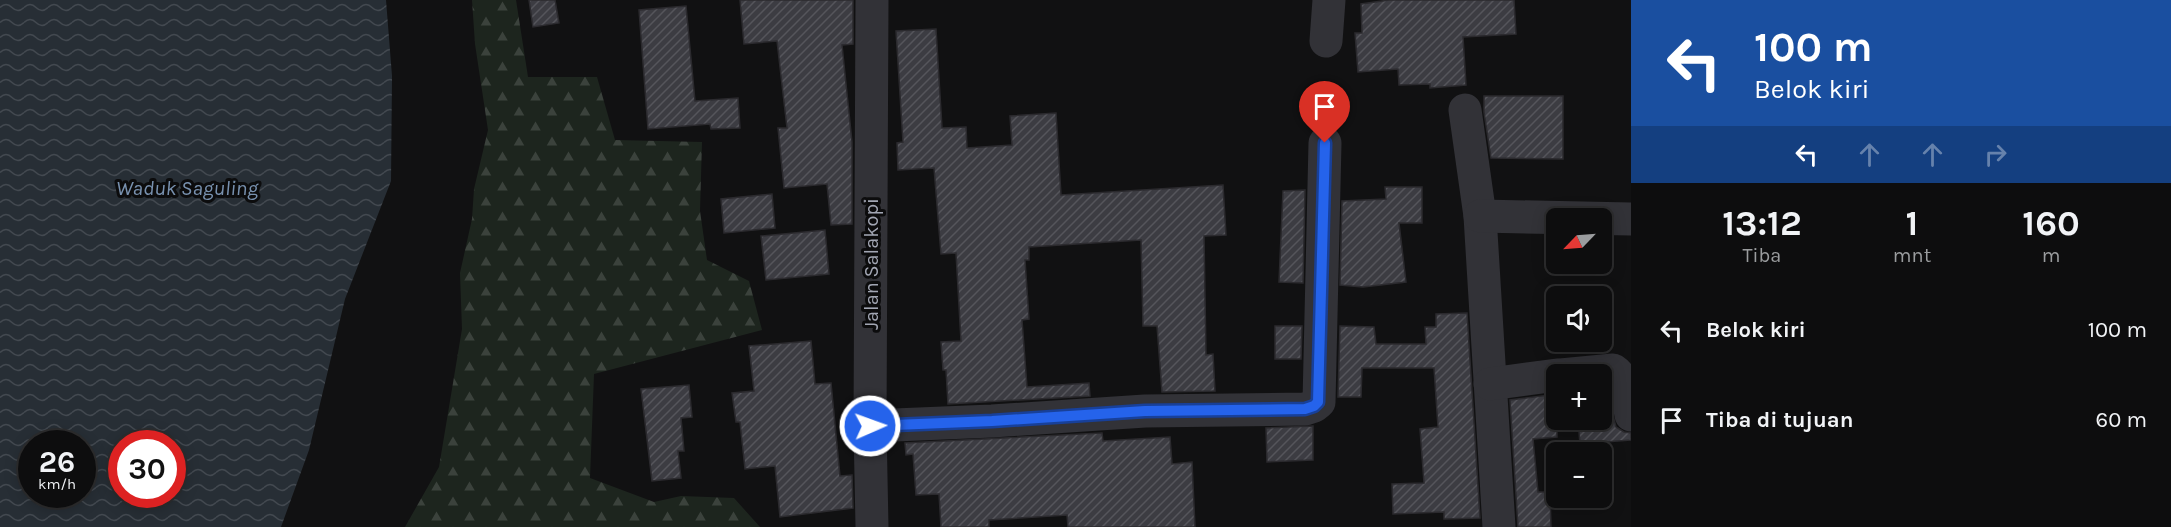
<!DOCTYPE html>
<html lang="id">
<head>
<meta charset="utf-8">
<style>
	:root { --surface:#0d0d0e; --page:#1b1b1c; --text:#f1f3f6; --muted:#9a9c9e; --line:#2d2d2e }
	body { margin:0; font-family:Karla,sans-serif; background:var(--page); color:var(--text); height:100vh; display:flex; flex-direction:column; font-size:22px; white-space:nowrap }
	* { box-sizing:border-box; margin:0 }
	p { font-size:20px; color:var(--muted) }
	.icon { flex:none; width:33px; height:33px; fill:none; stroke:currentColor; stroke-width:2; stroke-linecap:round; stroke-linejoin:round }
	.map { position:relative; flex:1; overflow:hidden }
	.sheet { display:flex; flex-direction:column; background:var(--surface); width:540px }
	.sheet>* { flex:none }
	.top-card { background:#1a4fa0; color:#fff; overflow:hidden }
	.needle { width:39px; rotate:245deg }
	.tools { position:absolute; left:1546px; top:208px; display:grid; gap:12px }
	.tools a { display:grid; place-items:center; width:66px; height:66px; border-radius:9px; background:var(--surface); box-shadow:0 3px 15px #0003,0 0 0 2px var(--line); font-size:30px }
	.speed { position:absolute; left:18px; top:430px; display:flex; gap:12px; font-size:30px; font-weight:700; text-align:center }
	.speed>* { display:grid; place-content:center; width:78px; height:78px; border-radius:50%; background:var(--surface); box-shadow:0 3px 15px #0003,0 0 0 2px var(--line); line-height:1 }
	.speed small { font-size:15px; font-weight:400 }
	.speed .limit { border:9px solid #d22; background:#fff; color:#111 }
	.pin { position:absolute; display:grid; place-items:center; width:51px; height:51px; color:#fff; margin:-62px -26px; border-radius:50% 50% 50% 0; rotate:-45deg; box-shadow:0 0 6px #0007 }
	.pin .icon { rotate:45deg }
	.me { position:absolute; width:66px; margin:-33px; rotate:88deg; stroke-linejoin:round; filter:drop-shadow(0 0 4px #0008) }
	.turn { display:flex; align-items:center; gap:21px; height:126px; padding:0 24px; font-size:27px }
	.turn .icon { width:78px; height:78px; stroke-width:2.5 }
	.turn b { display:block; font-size:42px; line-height:51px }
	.lanes { display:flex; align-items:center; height:57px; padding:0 24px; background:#0003; justify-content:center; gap:30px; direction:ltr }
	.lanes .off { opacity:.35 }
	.eta { display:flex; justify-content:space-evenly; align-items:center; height:102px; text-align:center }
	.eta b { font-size:36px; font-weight:700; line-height:42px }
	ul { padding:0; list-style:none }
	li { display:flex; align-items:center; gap:18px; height:90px; padding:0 24px }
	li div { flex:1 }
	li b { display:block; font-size:22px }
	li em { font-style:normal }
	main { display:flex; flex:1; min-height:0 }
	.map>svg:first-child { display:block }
	.forest { fill:url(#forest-firs) }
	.water { fill:url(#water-waves); fill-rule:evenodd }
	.building { fill:url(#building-hatch); stroke:#2b2a2e; stroke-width:1.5 }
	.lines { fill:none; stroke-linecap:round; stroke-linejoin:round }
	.minor { stroke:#323237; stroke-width:33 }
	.route-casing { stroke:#184099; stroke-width:15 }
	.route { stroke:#2563eb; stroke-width:10 }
	.labels { text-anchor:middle; stroke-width:6; stroke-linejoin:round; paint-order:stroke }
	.street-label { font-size:20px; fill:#a2a6b3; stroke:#0c0c0d }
	.water-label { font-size:21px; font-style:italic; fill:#7891af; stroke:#0c0c0d }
</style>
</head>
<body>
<main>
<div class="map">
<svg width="1631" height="527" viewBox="0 0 1631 527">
	<defs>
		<pattern id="forest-firs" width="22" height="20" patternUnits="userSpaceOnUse" patternTransform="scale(1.5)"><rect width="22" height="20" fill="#1d251e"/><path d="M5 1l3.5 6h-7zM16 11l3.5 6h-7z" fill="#3b423c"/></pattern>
		<pattern id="water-waves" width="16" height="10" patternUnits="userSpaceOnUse" patternTransform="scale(1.5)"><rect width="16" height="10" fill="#272e35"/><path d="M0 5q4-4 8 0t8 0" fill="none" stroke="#434950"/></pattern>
		<pattern id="building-hatch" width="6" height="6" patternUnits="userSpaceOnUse" patternTransform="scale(1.5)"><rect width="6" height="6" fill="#3c3c42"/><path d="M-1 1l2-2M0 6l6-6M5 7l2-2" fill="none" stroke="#55555b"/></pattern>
	</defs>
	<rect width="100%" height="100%" fill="#111112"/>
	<polygon class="forest" points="472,0 516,0 528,77 597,77 615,140 702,142 700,211 707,260 749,281 762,330 594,374 590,478 654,502 681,496 734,498 760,527 405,527 439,467 462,329 460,273 472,219 474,189 488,130 475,44"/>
	<path class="water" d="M0,0H386L392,76L391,181L345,299L309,450L281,527H0ZM32,444H82V495H32ZM122,444H172V495H122Z"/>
	<g class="building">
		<polygon points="529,0 555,0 559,23 533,27"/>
		<polygon points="740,0 853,0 853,44 842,45 852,142 852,224 831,225 827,184 784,188 778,128 787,128 777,41 744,44"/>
		<polygon points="1389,0 1514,0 1516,34 1463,37 1466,85 1430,88 1430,84 1399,85 1398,69 1358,72 1355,33 1362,33 1361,4"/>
		<polygon points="686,6 695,101 738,98 740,128 711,129 710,124 648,129 639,10"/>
		<polygon points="936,29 942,128 966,127 967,148 1012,145 1010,116 1056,113 1061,195 1223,185 1226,235 1204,236 1206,355 1213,354 1215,391 1162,392 1157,326 1143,326 1141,240 1029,247 1029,260 1025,260 1029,319 1022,320 1027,387 1089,383 1090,396 948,404 946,370 943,370 941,342 961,341 956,253 941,254 934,168 898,170 897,143 903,142 896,31"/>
		<polygon points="1484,96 1563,96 1563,159 1491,158 1484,112"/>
		<polygon points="1385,187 1422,187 1422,223 1399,223 1406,282 1363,287 1340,285 1342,201 1386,199"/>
		<polygon points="1305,190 1303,283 1279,282 1283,191"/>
		<polygon points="772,194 775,228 724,233 721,199"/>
		<polygon points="825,230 829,274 766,280 761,236"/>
		<polygon points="1467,313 1480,518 1444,519 1444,512 1393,514 1392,484 1424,483 1420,429 1438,427 1434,368 1362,368 1361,397 1338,397 1340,326 1374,327 1376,344 1426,344 1425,327 1436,327 1436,314"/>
		<polygon points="1275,326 1302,326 1301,359 1275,359"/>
		<polygon points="811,341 815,384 831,383 840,476 852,475 853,508 780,517 775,466 745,469 740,422 736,422 732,393 754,391 749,346"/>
		<polygon points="689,385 692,417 681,418 684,451 678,451 681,478 652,481 641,389"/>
		<polygon points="1557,394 1557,437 1533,439 1538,492 1550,492 1551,527 1518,527 1510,400"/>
		<polygon points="1610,404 1616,427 1624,432 1631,433 1631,440 1580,444 1578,420 1602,420 1602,405"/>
		<polygon points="1313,426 1313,460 1267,462 1266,428"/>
		<polygon points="1102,433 1103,441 1170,437 1172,464 1192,462 1195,527 1068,527 1067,515 989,520 989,527 941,527 939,494 916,495 913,454 906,455 905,443"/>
	</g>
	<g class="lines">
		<g class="minor">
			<polyline points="1326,41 1329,0"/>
			<polyline points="1465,110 1480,216 1499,527"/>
			<polyline points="1480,216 1631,219"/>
			<path d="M1561,375L1613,370C1627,379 1628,400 1631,415"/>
			<polyline points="1490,384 1557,375"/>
			<polyline points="870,426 992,421 1145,411 1305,409 1314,406 1319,402 1325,143"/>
			<polyline points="872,527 870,426 872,0"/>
		</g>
	</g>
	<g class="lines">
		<g class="route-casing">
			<polyline id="route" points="870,426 992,421 1145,411 1305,409 1314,406 1318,402 1325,143"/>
		</g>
		<use href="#route" class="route"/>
	</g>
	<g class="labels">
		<g class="street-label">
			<text transform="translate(871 264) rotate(-90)" y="7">Jalan Salakopi</text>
		</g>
		<g class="water-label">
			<text x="187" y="195">Waduk Saguling</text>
		</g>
	</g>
</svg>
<div class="tools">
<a><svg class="needle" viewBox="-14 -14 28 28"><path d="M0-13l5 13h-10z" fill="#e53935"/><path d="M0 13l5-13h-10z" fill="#9a9c9e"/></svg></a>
<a><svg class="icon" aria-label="sound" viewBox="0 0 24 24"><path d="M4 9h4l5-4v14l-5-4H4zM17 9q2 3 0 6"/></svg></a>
<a>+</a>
<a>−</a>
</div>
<div class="speed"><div>26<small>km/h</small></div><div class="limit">30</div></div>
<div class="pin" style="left:1325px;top:143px;background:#d93025"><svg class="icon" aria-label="arrive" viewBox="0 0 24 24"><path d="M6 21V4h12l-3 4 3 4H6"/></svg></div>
<svg class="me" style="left:870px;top:426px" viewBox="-20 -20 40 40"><circle r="17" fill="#2563eb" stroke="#fff" stroke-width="3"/><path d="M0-11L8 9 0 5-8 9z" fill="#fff"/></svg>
</div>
<section class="sheet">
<div class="top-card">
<div class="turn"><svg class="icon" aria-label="left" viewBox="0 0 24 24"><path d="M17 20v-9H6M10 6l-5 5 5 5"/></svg><div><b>100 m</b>Belok kiri</div></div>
<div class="lanes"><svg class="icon" aria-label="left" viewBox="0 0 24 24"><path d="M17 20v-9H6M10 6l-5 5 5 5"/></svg><svg class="icon off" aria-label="ahead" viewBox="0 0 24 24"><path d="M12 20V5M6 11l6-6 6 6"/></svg><svg class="icon off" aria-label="ahead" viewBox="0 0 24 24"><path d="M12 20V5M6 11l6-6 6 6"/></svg><svg class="icon off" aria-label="right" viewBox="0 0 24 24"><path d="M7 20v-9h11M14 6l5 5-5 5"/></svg></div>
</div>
<div class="eta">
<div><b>13:12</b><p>Tiba</p></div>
<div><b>1</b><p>mnt</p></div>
<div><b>160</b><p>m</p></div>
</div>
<ul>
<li><svg class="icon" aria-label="left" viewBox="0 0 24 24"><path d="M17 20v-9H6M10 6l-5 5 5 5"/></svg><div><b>Belok kiri</b></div><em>100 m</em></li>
<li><svg class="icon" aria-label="arrive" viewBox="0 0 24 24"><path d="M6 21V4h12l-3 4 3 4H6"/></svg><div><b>Tiba di tujuan</b></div><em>60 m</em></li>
</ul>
</section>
</main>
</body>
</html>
